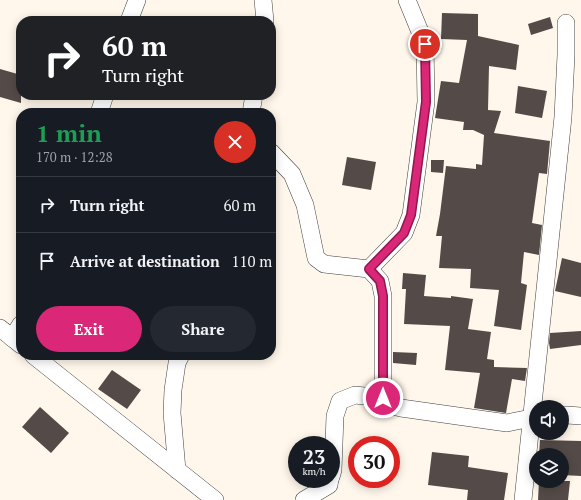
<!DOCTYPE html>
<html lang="en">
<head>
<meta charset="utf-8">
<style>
	:root { --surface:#171b24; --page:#242831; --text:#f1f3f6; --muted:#9ea1a6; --line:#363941; --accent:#db2777 }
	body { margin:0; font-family:"PT Serif",serif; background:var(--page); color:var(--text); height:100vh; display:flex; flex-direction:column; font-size:15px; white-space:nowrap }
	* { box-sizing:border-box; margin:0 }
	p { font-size:13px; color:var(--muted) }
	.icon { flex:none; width:22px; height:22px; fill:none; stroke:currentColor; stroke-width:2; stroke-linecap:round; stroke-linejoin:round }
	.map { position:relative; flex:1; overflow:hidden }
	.drawer { position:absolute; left:16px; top:108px; width:260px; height:252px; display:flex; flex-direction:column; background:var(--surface); border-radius:16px; box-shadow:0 2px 10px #0003 }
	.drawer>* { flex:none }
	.guide { position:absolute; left:16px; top:16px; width:260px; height:84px; border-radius:16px; box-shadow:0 2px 10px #0003; background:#202124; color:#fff; overflow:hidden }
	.tools { position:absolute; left:529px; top:400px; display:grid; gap:8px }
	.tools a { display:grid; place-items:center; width:40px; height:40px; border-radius:50%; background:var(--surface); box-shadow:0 2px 10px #0003; font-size:20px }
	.speed { position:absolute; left:288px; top:436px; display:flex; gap:8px; font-size:20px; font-weight:700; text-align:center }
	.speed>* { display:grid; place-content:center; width:52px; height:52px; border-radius:50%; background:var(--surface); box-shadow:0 2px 10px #0003; line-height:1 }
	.speed small { font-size:10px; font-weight:400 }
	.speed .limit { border:6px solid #d22; background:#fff; color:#111 }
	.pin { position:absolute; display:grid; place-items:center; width:34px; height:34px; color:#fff; margin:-17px; border:2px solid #fff; border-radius:50%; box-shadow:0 1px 4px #0007 }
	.me { position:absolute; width:44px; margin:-22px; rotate:0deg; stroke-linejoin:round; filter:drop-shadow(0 0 3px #0008) }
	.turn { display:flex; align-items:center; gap:14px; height:84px; padding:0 20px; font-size:18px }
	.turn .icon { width:52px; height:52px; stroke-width:2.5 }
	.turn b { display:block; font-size:28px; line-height:34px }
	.round { display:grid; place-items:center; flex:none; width:42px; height:42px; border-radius:21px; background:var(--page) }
	.summary { display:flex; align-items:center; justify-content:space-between; height:68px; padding:0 20px }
	h1 { font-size:24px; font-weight:700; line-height:30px; color:#1e9e55 }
	.action { display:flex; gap:8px; margin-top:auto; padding:8px 20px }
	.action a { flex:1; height:46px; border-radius:24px; background:var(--accent); color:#fff; font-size:16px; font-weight:700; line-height:46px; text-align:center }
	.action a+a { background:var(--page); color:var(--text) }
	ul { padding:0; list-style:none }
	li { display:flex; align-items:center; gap:12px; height:56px; padding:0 20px; border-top:1px solid var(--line) }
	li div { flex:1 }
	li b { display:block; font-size:15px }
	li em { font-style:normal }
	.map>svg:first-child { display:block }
	.building { fill:#544b48 }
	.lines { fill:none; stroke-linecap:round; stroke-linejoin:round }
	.street-casing { stroke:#3f3f3f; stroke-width:18 }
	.street { stroke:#fff; stroke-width:17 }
	.route-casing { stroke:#8e194d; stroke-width:10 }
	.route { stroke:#db2777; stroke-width:7 }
</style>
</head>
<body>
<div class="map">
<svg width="581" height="500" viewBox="0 0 581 500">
	<rect width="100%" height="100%" fill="#fff7eb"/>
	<g class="building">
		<polygon points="442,13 478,14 478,36 519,45 516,70 489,66 488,110 501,111 494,133 550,141 547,174 539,173 532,223 542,225 539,255 524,252 521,283 527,285 521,330 494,326 499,290 470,288 471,269 439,268 442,236 436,236 440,214 446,166 476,169 476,164 482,165 484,135 473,130 463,130 464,122 435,118 441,81 459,83 467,40 441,39"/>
		<polygon points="550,17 553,28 531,35 528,24"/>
		<polygon points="0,69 21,75 21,103 0,97"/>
		<polygon points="518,86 547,91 542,118 515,113"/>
		<polygon points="347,157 376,162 371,190 342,185"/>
		<polygon points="431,160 444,160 443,173 431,172"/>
		<polygon points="562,258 581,263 581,297 555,291"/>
		<polygon points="403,273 426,275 424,296 451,298 451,296 473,299 468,329 491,332 487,359 494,360 494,367 527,368 525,381 512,379 506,413 474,408 480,373 445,370 450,326 404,324 406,289 402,289"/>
		<polygon points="581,331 581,345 550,349 549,343 550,333"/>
		<polygon points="393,352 417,353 416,365 393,363"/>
		<polygon points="112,370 141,390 127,409 98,389"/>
		<polygon points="40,407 69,433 51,453 22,427"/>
		<polygon points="540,440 581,441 581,476 562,475 562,455 539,455"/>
		<polygon points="432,452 469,456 468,467 508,473 504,500 467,500 468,490 428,485"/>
		<polygon points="539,481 570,481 568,500 538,500"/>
	</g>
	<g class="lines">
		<g class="street-casing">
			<g id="street">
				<polyline points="263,0 265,21"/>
				<polyline points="129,21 137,0"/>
				<polyline points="99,113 105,95"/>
				<polyline points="251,113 254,95"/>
				<polyline points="271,152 292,174 305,205 316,258 324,264 369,269 380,281 383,296 383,398 389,405 401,408 507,423 536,417"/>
				<polyline points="369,269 404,233 411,215 426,102 425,44 407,0"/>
				<polyline points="0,328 21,345"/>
				<polyline points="12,338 21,324"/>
				<polyline points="33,355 215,500"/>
				<polyline points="562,415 567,415 581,416"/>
				<polyline points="177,470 172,413 173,390 177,363 181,355"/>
				<polyline points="331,477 333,470 335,416 340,401 355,395 383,398"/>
				<polyline points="304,500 329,485 330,479"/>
				<polyline points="523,500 563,117 566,55 566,23"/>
			</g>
		</g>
		<use href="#street" class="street"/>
	</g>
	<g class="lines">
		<g class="route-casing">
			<polyline id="route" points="383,398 383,296 380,281 369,269 404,233 411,215 426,102 425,44"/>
		</g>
		<use href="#route" class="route"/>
	</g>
</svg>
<div class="tools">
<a><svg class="icon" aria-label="sound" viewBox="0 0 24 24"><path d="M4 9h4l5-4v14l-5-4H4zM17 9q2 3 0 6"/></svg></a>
<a><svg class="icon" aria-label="layers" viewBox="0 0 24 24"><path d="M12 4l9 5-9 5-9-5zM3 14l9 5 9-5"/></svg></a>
</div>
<div class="speed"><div>23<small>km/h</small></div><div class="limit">30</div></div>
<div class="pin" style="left:425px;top:44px;background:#d93025"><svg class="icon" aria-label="arrive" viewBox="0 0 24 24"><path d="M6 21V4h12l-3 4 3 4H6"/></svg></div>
<svg class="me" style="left:383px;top:398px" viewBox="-20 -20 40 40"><circle r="17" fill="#db2777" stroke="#fff" stroke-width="3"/><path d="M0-11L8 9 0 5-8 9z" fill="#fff"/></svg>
<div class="guide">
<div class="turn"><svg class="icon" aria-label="right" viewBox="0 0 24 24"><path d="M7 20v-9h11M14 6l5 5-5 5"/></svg><div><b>60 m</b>Turn right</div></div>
</div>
<section class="drawer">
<div class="summary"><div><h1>1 min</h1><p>170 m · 12:28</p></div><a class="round" style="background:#d93025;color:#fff"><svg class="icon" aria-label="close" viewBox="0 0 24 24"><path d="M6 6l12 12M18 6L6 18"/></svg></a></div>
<ul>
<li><svg class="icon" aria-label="right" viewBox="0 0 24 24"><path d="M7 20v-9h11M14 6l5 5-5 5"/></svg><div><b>Turn right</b></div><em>60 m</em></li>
<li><svg class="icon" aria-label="arrive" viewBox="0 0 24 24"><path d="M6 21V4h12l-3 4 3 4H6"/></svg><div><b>Arrive at destination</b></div><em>110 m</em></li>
</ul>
<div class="action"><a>Exit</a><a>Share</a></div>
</section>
</div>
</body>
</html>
